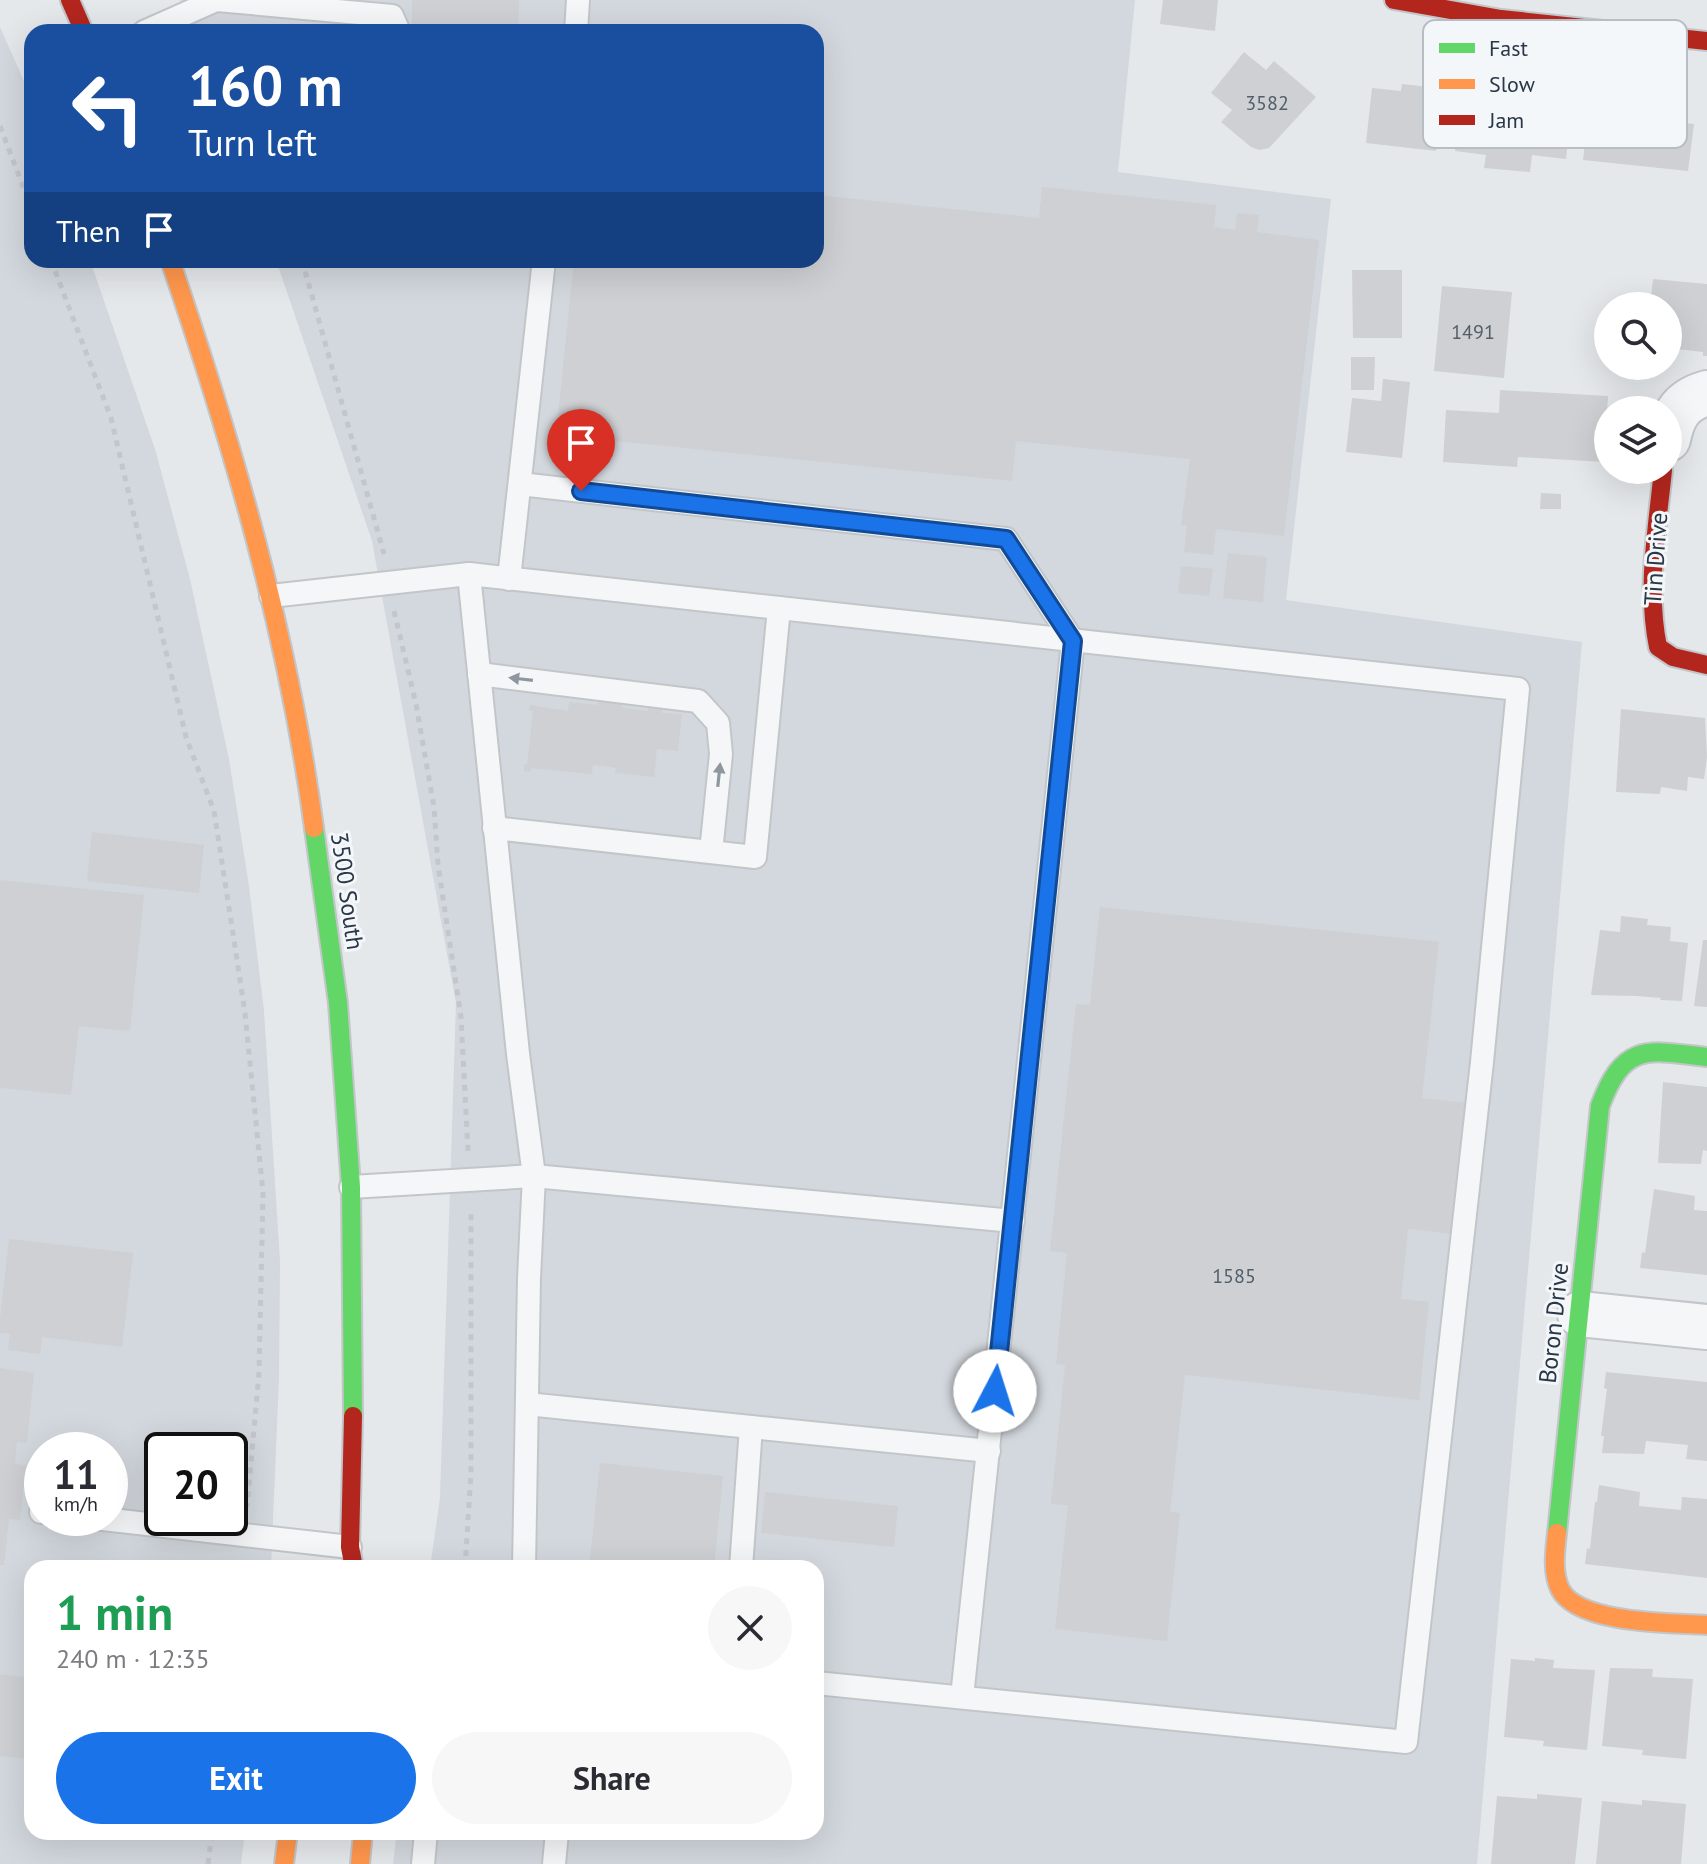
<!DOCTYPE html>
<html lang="en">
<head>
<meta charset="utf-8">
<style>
	:root { --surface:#fff; --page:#f7f7f7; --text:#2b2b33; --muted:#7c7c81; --accent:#1a73e8 }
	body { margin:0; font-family:"PT Sans",sans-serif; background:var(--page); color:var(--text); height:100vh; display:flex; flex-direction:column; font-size:30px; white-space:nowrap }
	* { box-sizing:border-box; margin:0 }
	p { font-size:26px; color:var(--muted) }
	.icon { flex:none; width:44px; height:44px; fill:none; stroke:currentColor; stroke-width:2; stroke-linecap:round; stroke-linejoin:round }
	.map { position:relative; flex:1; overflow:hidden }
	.panel { position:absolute; left:24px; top:1560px; width:800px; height:280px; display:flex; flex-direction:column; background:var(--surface); border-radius:24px; box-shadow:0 8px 32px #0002 }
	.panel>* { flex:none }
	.hud { position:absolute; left:24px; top:24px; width:800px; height:244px; border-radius:24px; box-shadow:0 8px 32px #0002; background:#1a4fa0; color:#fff; overflow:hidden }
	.buttons { position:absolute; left:1594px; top:292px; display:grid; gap:16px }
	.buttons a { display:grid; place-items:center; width:88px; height:88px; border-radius:50%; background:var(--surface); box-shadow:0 8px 32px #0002; font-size:40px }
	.speed { position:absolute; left:24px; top:1432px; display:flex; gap:16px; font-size:40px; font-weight:700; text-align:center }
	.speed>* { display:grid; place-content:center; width:104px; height:104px; border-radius:50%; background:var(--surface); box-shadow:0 8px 32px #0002; line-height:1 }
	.speed small { font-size:20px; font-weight:400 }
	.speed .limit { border:4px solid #111; border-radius:12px; background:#fff; color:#111 }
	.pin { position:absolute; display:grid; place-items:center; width:68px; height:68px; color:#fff; margin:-82px -34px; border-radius:50% 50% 50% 0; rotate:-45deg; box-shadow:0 0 8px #0007 }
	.pin .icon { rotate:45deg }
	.me { position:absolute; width:88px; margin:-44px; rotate:5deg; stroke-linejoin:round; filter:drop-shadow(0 0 6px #0008) }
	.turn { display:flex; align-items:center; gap:28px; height:168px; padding:0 32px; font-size:36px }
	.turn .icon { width:104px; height:104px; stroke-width:2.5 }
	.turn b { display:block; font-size:56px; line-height:68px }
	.then { display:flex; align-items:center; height:76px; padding:0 32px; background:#0003; gap:16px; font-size:30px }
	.round { display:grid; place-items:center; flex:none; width:84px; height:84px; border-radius:42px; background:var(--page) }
	.overview { display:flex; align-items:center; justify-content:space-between; height:136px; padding:0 32px }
	h1 { font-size:48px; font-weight:700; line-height:60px; color:#1e9e55 }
	.action { display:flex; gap:16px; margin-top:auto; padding:16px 32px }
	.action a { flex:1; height:92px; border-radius:48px; background:var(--accent); color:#fff; font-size:32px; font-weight:700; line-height:92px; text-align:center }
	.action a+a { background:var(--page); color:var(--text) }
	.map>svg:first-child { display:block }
	.built { fill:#d3d8de; fill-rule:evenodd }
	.building { fill:#ced0d3 }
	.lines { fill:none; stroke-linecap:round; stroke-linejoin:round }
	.lane-casing { stroke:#c3c6c9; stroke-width:26 }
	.street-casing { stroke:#c3c6c9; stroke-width:48 }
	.fast-casing { stroke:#c3c6c9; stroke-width:22 }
	.slow-casing { stroke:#c3c6c9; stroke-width:22 }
	.jam-casing { stroke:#c3c6c9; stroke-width:22 }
	.path { stroke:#c3c7cb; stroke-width:5; stroke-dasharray:6 6; stroke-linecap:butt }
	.lane { stroke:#f5f6f7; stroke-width:22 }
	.street { stroke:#f5f6f7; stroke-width:44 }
	.fast { stroke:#63d668; stroke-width:18 }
	.slow { stroke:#ff974d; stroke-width:18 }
	.jam { stroke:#b3261e; stroke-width:18 }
	.oneway { fill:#8f969f }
	.route-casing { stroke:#114b97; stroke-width:20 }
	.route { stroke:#1a73e8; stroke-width:14 }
	.labels { text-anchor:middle; stroke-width:6; stroke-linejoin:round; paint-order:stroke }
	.number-label { font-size:20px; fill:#535e6b }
	.street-label { font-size:24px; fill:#293747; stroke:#f4f7f9 }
	.key { fill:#f4f7f9; stroke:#b7bdc4; stroke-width:2 }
	.key-label { font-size:22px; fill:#293747 }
</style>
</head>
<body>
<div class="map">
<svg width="1707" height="1864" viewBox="0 0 1707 1864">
	<rect width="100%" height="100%" fill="#e5e8eb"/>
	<g class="built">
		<polygon points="180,0 1135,0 1118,172 1331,199 1286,600 1582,642 1477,1864 393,1864 397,1832 816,1832 816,1568 430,1568 440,1498 456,1003 372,541 276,260 816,260 816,32 194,32"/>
		<path d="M0,27L32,99V260H90L155,449L190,579L229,759L249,886L264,1011L280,1261L279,1378L271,1568H32V1832H245L241,1864H0ZM42,1450H110V1518H42ZM162,1450H230V1518H162Z"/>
	</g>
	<g class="building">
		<polygon points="412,0 519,0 518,32 412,32"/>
		<polygon points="1163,0 1218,0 1215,31 1160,24"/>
		<polygon points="1244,52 1266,70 1274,61 1316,97 1269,148 1259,150 1251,147 1221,122 1232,110 1211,93"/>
		<polygon points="1402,84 1439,88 1439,96 1442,96 1436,151 1366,143 1372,88 1401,91"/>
		<polygon points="1501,96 1535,100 1533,111 1571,115 1566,159 1532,155 1530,172 1484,168 1486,155 1455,151 1462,101 1500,105"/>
		<polygon points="1589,109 1633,114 1632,117 1694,124 1688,171 1583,160"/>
		<polygon points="1042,187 1216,205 1214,227 1235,230 1237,213 1259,215 1257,232 1319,240 1284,536 1216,529 1213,555 1184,552 1187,526 1181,525 1190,459 1016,441 1012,481 556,435 574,260 816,260 816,195 1039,218"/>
		<polygon points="1352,270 1402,270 1402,338 1353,338"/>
		<polygon points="1653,279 1707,284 1707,356 1703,356 1703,352 1668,348 1668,306 1650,306"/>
		<polygon points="1442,286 1512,292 1504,378 1434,371"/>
		<polygon points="1351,357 1375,357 1374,390 1351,390"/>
		<polygon points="1383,379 1410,382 1402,458 1346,452 1352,398 1381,401"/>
		<polygon points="1500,390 1608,396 1604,462 1518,457 1517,467 1443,462 1446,410 1499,413"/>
		<polygon points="1541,493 1561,494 1561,509 1540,509"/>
		<polygon points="1228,553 1267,557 1263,602 1223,598"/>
		<polygon points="1181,566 1213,569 1209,596 1178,593"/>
		<polygon points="598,701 623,703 622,708 648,711 648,704 663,705 662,713 682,714 678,751 657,749 654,777 615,773 616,768 593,765 592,774 531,768 531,772 524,771 524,764 527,765 533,711 529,710 530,705 568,711 569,702 597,705"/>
		<polygon points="1621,709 1705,718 1707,757 1704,779 1688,777 1687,791 1661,787 1660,794 1616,792"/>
		<polygon points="92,832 204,845 199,893 87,881"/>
		<polygon points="0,880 144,895 130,1031 79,1026 71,1095 0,1088"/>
		<polygon points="1100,907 1439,942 1422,1098 1469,1103 1454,1234 1408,1229 1401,1299 1429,1302 1419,1400 1185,1375 1170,1512 1180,1513 1167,1641 1055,1629 1068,1505 1051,1504 1065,1365 1056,1364 1067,1253 1050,1251 1076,1004 1090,1005"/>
		<polygon points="1621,916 1648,919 1647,925 1671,927 1670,941 1688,943 1682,1001 1660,1000 1661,998 1637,996 1591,995 1600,930 1620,932"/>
		<polygon points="1703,940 1707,940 1707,1007 1694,1006"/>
		<polygon points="1663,1082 1707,1087 1707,1151 1703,1150 1701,1164 1658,1163"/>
		<polygon points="1654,1189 1695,1196 1694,1210 1707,1211 1707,1275 1640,1268 1642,1252 1645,1253"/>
		<polygon points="9,1239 133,1253 122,1347 42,1337 40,1354 8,1350 10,1334 0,1333 0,1319"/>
		<polygon points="0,1368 34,1373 27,1443 17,1442 15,1464 26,1465 20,1520 9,1519 4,1565 0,1565"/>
		<polygon points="1606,1372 1707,1382 1707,1461 1686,1459 1688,1445 1646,1441 1644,1454 1602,1453 1604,1436 1601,1436 1607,1389 1604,1388"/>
		<polygon points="600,1463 723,1476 714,1568 589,1568"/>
		<polygon points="1599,1485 1640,1492 1639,1506 1681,1510 1682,1497 1707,1499 1707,1578 1585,1564 1587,1548 1590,1549 1595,1502 1597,1502"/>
		<polygon points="765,1492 898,1506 894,1547 761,1533"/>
		<polygon points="1535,1658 1554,1660 1553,1668 1595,1670 1587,1750 1543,1746 1544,1741 1504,1737 1511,1659 1535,1661"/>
		<polygon points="1610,1668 1653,1669 1652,1677 1693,1679 1686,1759 1642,1755 1643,1750 1602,1746"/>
		<polygon points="0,1674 32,1678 32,1748 28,1748 27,1759 0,1756"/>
		<polygon points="1537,1794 1582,1798 1575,1864 1491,1864 1497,1796 1537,1799"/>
		<polygon points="1642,1800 1686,1804 1681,1864 1596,1864 1602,1801 1642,1805"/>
	</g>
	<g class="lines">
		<g class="lane-casing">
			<g id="lane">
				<polyline points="217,0 392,16 399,32"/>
				<polyline points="144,32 216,0"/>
				<polyline points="576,32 578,0"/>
				<polyline points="520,484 1006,539 1073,641 962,1697"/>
				<polyline points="469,574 518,1054 534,1176 529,1278 524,1568"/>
				<polyline points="509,579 544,260"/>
				<polyline points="271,596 469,574 1518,689 1482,1062 1406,1742 816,1683"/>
				<polyline points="479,674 698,701 718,723 721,754 711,852"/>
				<polyline points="494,828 755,857 779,608"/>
				<polyline points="351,1187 534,1176 1013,1221"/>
				<polyline points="527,1404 751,1427 741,1568"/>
				<polyline points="751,1427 989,1451"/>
				<polyline points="41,1512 42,1512"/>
				<polyline points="94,1518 350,1547"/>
				<polyline points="423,1864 426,1832"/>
				<polyline points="554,1864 557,1832"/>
			</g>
		</g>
		<g class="street-casing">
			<g id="street">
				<path d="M1668,439C1673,414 1682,400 1707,393"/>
				<polyline points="1580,1314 1707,1327"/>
			</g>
		</g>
		<g class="fast-casing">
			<g id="fast">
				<polyline points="314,828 338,1003 351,1187 353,1416"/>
				<path d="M1557,1533L1600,1106C1624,1042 1647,1050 1707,1057"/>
			</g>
		</g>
		<g class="slow-casing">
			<g id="slow">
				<path d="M170,260C233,445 288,634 314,828"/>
				<path d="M1557,1533C1555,1551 1552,1572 1560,1589C1577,1624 1672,1623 1707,1625"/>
				<polyline points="284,1864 288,1832"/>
				<polyline points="360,1864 363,1832"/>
			</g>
		</g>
		<g class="jam-casing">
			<g id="jam">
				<polyline points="70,0 84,32"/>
				<polyline points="1394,0 1501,19 1707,41"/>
				<path d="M1663,470C1657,530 1646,588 1658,647L1673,657L1707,665"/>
				<polyline points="353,1416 350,1547 354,1568"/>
			</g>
		</g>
		<g class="path">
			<polyline points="0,126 32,210"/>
			<polyline points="51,260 111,418 186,737 214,811 232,927 245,1013 263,1193 259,1373 247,1507"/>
			<polyline points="302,260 384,554"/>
			<polyline points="394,611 416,704 434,807 438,865 461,1017 468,1151"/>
			<polyline points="465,1568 471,1473 471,1209"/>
			<polyline points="208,1864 212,1832"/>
		</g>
		<use href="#lane" class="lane"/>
		<use href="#street" class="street"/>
		<use href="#fast" class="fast"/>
		<use href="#slow" class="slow"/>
		<use href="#jam" class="jam"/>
	</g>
	<defs><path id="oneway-solid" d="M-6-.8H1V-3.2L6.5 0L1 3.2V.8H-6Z" transform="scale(2)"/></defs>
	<g class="oneway">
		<use href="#oneway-solid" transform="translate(521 679) rotate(-173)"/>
		<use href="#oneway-solid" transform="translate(719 775) rotate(-84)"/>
	</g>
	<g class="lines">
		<g class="route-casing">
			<polyline id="route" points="581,491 1006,539 1073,641 995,1391"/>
		</g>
		<use href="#route" class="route"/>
	</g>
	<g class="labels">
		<g class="number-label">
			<text x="1267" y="110">3582</text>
			<text x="1473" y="339">1491</text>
			<text x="1234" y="1283">1585</text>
		</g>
		<g class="street-label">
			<text transform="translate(1656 559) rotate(-86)" y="8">Tin Drive</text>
			<text transform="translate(347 891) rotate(82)" y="8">3500 South</text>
			<text transform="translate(1554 1323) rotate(-84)" y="8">Boron Drive</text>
		</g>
	</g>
	<rect x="1423" y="20" width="264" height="128" rx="12" class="key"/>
	<rect x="1439" y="43" width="36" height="10" fill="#63d668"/>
	<rect x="1439" y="79" width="36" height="10" fill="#ff974d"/>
	<rect x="1439" y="115" width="36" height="10" fill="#b3261e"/>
	<g class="key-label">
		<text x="1489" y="56">Fast</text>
		<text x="1489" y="92">Slow</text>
		<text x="1489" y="128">Jam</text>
	</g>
</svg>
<div class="buttons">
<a><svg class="icon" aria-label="search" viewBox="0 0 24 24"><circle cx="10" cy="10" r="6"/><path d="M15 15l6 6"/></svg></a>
<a><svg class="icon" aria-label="layers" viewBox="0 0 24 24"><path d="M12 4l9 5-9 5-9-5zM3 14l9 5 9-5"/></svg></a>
</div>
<div class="speed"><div>11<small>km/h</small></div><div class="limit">20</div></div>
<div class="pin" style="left:581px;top:491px;background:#d93025"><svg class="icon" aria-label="arrive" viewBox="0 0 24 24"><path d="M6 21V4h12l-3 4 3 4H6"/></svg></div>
<svg class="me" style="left:995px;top:1391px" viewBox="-20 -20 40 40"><circle r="19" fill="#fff"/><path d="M0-13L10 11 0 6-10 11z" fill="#1a73e8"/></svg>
<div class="hud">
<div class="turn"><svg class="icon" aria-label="left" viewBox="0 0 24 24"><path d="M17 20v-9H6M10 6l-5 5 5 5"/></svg><div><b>160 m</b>Turn left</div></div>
<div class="then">Then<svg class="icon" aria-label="arrive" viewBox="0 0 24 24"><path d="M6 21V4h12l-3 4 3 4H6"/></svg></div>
</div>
<section class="panel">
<div class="overview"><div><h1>1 min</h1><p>240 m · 12:35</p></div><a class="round"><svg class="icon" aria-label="close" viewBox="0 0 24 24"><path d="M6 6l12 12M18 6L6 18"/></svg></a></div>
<div class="action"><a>Exit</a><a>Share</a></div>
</section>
</div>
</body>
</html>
